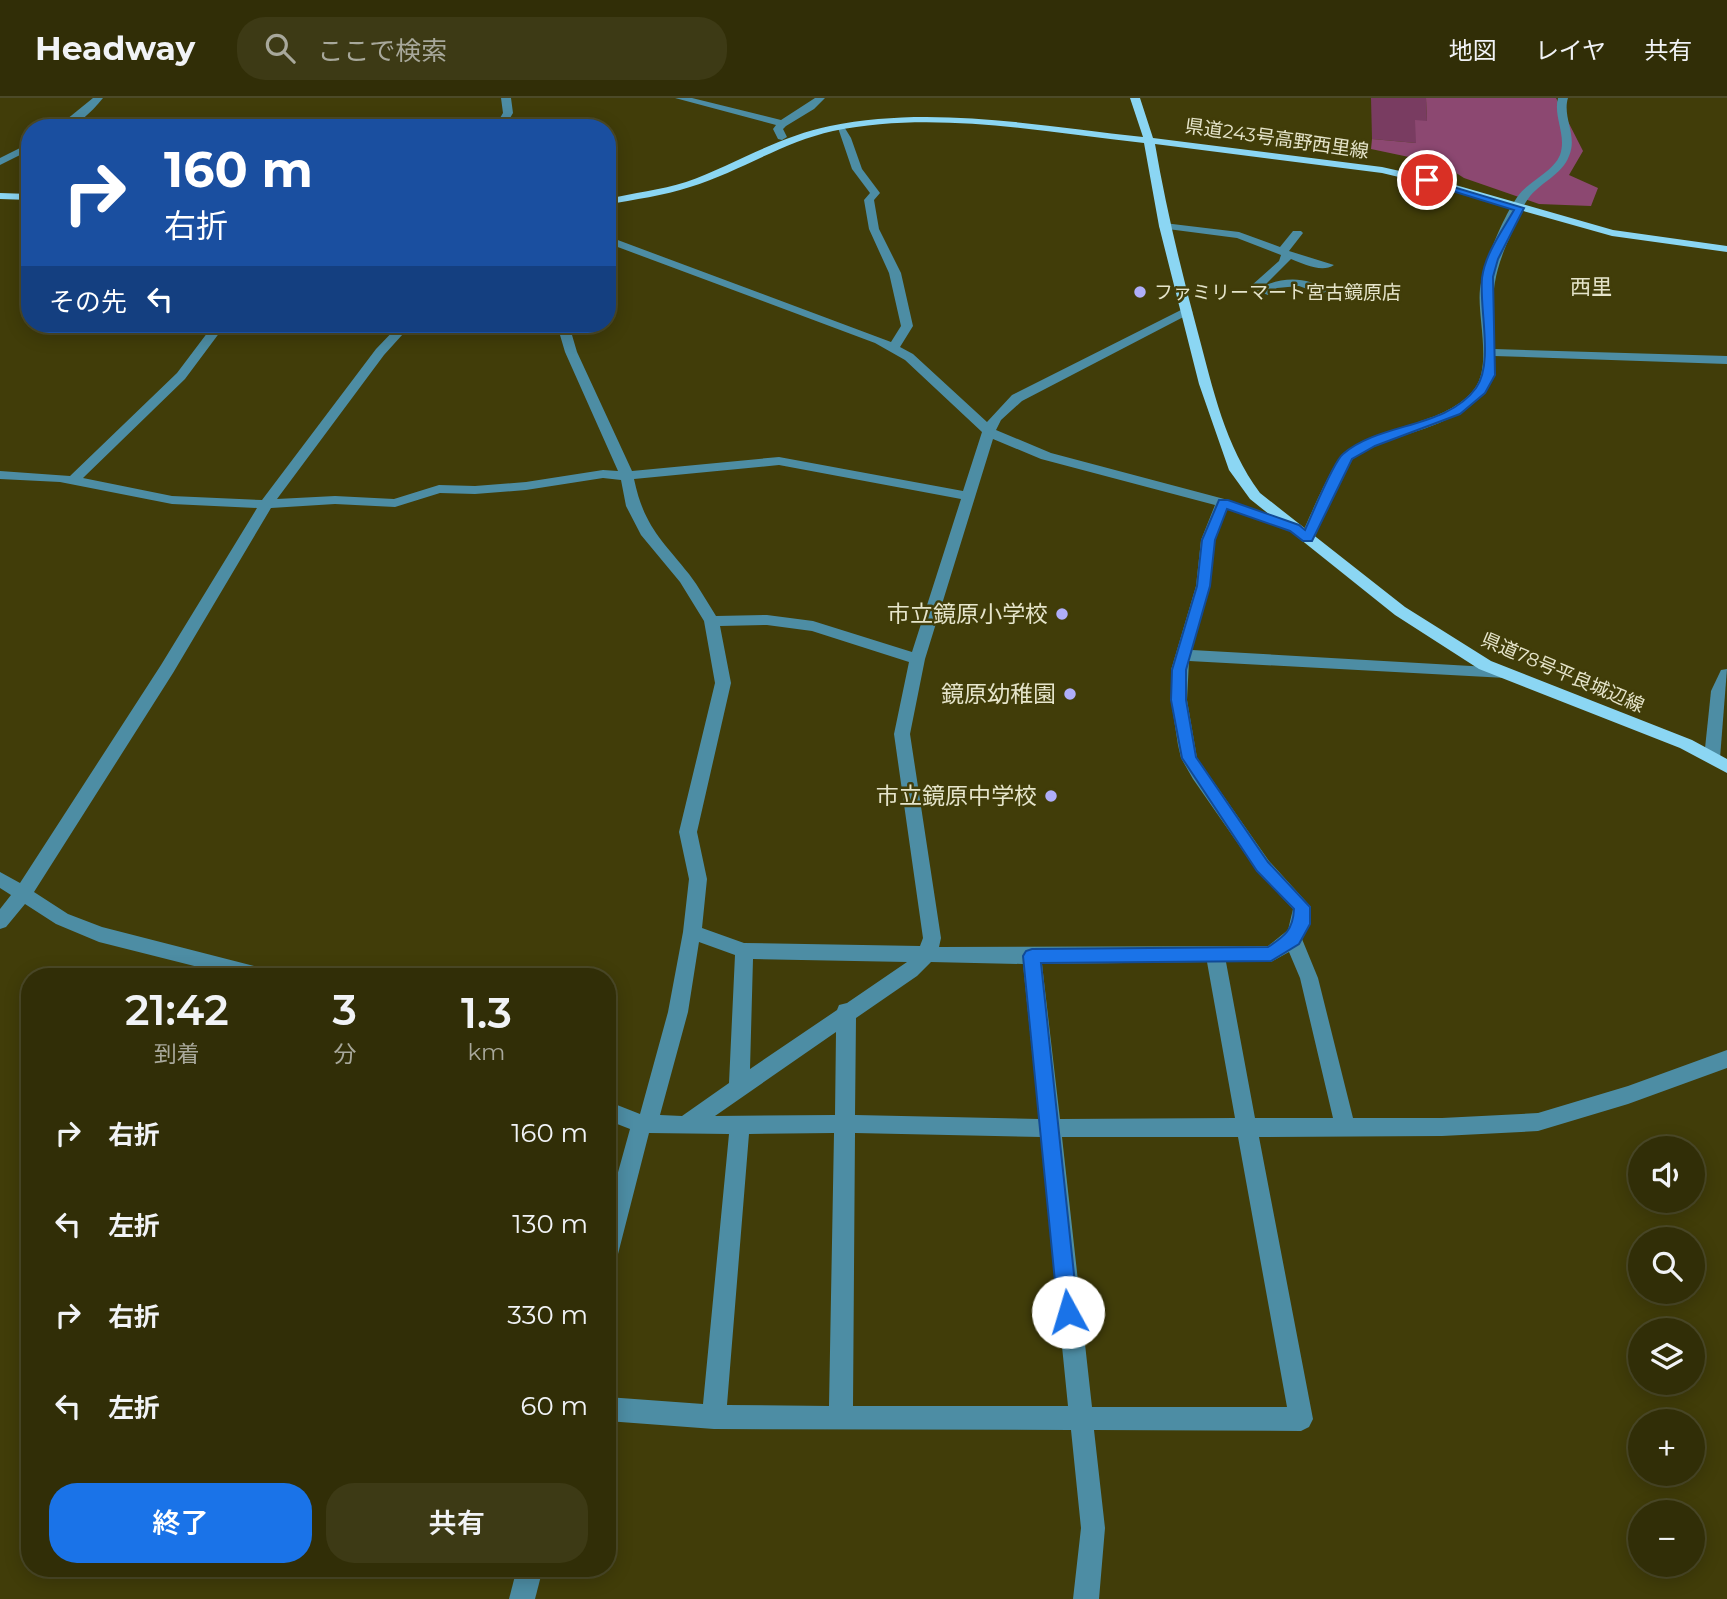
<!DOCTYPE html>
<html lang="ja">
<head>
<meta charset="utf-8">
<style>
	:root { --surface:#312e07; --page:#3d3a15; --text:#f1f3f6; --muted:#a8a89b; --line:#4c4a28; --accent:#1a73e8 }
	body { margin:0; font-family:Montserrat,"Noto Sans JP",sans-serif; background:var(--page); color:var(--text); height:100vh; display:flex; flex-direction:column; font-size:26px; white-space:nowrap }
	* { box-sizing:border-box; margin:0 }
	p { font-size:23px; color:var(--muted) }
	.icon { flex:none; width:38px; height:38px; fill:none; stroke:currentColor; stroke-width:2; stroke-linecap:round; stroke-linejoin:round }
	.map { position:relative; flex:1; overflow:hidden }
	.drawer { position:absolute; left:21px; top:870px; width:595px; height:609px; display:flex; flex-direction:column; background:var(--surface); border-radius:28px; box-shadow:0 4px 18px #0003,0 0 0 2px var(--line) }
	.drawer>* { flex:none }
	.guide { position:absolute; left:21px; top:21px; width:595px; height:214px; border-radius:28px; box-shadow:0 4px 18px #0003,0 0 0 2px var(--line); background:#1a4fa0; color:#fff; overflow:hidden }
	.controls { position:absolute; left:1628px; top:1038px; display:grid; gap:14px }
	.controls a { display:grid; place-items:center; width:77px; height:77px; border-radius:50%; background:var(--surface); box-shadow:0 4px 18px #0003,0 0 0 2px var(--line); font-size:35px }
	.pin { position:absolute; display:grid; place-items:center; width:60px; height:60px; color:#fff; margin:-30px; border:4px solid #fff; border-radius:50%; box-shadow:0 2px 7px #0007 }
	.me { position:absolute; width:77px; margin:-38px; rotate:354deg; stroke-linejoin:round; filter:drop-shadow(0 0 5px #0008) }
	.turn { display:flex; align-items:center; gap:24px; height:147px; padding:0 28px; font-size:32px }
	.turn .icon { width:91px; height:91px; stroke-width:2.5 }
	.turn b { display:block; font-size:49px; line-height:60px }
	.then { display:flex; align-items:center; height:66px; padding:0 28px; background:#0003; gap:14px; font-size:26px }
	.eta { display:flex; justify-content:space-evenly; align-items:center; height:119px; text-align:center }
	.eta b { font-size:42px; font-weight:600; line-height:49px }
	.primary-button { display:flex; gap:14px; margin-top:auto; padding:14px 28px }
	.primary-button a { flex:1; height:80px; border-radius:28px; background:var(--accent); color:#fff; font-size:28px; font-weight:600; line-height:80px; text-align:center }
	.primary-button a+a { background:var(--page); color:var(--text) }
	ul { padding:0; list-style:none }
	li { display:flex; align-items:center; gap:21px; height:91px; padding:0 28px }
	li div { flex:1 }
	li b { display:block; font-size:26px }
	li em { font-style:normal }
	header { display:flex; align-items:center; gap:42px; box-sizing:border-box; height:98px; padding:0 35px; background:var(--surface); border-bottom:2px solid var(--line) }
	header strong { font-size:33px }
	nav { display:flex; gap:38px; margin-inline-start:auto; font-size:24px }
	.search { width:490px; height:63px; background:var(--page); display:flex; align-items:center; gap:18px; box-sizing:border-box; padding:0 24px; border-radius:28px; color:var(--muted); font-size:26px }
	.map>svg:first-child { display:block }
	.green { fill:#793c61 }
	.forest { fill:#8c4871 }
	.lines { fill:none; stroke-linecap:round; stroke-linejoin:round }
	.minor { fill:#4d8da4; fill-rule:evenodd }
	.major { fill:#8bd6f3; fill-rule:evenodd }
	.route { fill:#1a73e8; stroke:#114b97; stroke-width:2 }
	.poi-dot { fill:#afaefa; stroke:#413d09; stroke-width:2.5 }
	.labels { text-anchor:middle; stroke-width:5; stroke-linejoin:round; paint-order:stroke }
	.far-street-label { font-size:19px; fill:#e5e4ca; stroke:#413d09 }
	.far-poi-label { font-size:19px; fill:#e5e4ca; stroke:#413d09; text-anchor:start }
	.far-neighbourhood-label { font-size:21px; fill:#e5e4ca; stroke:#413d09 }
	.poi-label { font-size:23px; fill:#e5e4ca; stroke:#413d09; text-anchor:end }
</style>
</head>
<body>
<header>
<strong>Headway</strong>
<div class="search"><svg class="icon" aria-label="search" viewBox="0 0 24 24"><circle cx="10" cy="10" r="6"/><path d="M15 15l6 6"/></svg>ここで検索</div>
<nav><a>地図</a><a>レイヤ</a><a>共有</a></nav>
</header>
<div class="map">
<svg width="1727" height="1501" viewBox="0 0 1727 1501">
	<rect width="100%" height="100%" fill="#413d09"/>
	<polygon class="green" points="1371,0 1426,0 1427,23 1416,45 1372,41"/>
	<polygon class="forest" points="1426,0 1556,0 1583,53 1569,77 1598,90 1591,108 1539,106 1464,80 1442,66 1371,51 1372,41 1416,45 1415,22 1427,23"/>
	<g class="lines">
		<g class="minor">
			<path d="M93,0H103C91,15 76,30 56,30Z"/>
			<polygon points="501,0 511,0 513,15 510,20 515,30 505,30 500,20 503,15"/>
			<polygon points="675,0 692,0 781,22 815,0 825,0 814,11 786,28 783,31 787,39 782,42 778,41 773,31 776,27"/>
			<path d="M1558,0H1568C1562,19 1578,38 1569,58C1562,77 1539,85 1528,101C1522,109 1518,121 1514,130C1490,180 1492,197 1494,251L1727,258V266L1494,258C1497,315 1429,328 1386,344C1376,348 1359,354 1352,362C1341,375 1323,422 1314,440L1312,443H1302L1300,440C1308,423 1332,365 1344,355C1380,326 1447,328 1475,290C1492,266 1477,219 1480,191C1483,167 1504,117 1518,98C1529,83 1553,74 1560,57C1567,37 1553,19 1558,0Z"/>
			<path d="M837,27H843L851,40L862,71L880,95L874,102L879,131L901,175L913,228L900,249L913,256L987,324L1012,297L1183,211L1193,214L1022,303L1001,322L996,332L1051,355L1228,402L1300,427L1302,430L1295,434L1227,411L1215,442L1210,488L1192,552L1506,570L1514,575L1506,580L1189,563L1187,602L1197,660L1269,763L1311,809L1309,826L1302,841L1318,880L1353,1020H1442L1538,1015L1628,988L1727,952V970L1628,1006L1538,1033L1442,1038L1259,1039L1313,1321L1309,1329L1301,1333L1094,1332L1105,1430L1099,1501H1073L1081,1430L1071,1332L714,1331L607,1323V1299L703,1306L729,1036L649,1035L618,1156L615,1163L607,1166V1114L630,1031L607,1022V1003L640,1016L668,914L683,834L689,781L679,734L715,585L704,523L680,484L641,437L626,408L621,382L603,380L526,392L475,396L440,395L395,409L335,406L271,410L173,575L34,794L68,816L102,829L262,870L269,872L271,878H234L99,844L56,826L25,806L6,829L0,831V811L11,797L0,790V774L20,785L161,567L257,410L172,406L60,384L0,381V373L70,378L177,275L214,226H226L185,281L83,380L172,398L262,402L376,251L400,226H412L384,257L277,401L335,398L394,401L439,387L475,388L526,384L603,372L618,373L565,254L560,237L562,226H574L572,237L577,254L632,373L779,359L963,393L982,334L905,262L875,245L607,145V138L891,244L901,228L889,175L869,131L864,102L870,95L852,71ZM993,341L1041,361L1215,407L1201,442L1196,488L1171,572V602L1178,647L1181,660L1193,681L1257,773L1293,811L1288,832L1268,848L939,849L941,840L910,636L925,561ZM779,367L961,401L912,554L813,523L767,517L716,518C707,504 699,489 689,476C661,441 644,428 634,381ZM767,527L812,533L909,564L894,636L923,840L920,848L744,845L702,830L707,781L697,734L731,585L720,528ZM699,844L735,857L729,985L682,1018L660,1017L688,914ZM1289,854L1300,880L1333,1020H1255L1226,864H1271ZM753,861L907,864L847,905L839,907L837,912L750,971ZM931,864L1023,866L1039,1021L855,1017L856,920L917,878ZM1207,864L1235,1020L1060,1021L1042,866ZM836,934L835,1017L715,1018ZM834,1035L829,1308L727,1307L749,1036ZM855,1035L1041,1039L1068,1308H853ZM1062,1039H1238L1287,1309H1092Z"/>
			<polygon points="30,45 30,52 0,67 0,60"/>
			<path d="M1164,125L1239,134L1280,149L1293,133H1301L1303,135L1289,153L1334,167C1322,175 1304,166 1291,161L1264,188C1282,179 1309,178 1327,193L1321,196L1299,188L1277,190L1268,197L1252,191V187L1279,163L1281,157L1237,140L1160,130L1159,128Z"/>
			<polygon points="1727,571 1720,660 1712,666 1704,660 1711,593 1721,572"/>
			<polygon points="517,1470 543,1470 535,1501 509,1501"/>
		</g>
		<g class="major">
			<path d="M1130,0H1140L1153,40L1382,69L1431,80L1613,132L1727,148V154L1612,138L1424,85L1382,75L1155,46C1166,110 1181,172 1198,235C1213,291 1225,348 1260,395L1405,509L1491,563L1692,642L1727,661V675L1680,650L1479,571L1395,517L1250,401L1229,372L1199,286L1159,128L1144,45C1042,34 936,12 833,33C783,44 739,74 690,89C664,98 634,101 607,107V101C633,95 661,92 686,84C734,67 779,38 830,28C933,7 1039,28 1143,39Z"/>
			<polygon points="0,95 30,96 30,102 0,101"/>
		</g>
	</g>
	<path class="route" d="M1423,80L1524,110L1498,161L1493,179L1495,277L1485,295L1460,316L1375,348L1352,361L1312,443H1303L1290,433L1227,411L1215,442L1210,488L1186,572V602L1196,659L1268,764L1310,809V826L1299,846L1271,863L1041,865L1078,1214L1075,1221L1068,1224L1061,1221L1058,1214L1023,858L1026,853L1032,851L1268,849C1285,838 1293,832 1294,811L1257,773L1182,660L1171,602L1172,572L1197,488L1202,442L1219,402H1228L1299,427L1305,432C1312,417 1333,364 1343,356C1380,324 1446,331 1476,290C1494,265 1479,211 1482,180C1485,156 1502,133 1514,112L1423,84Z"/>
	<g class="poi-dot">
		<circle cx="1140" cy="194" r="7"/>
		<circle cx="1062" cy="516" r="7"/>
		<circle cx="1070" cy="596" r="7"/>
		<circle cx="1051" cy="698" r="7"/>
	</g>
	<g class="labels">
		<g class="far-street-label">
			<text transform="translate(1277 40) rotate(8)" y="7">県道243号高野西里線</text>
			<text transform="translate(1563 574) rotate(23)" y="7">県道78号平良城辺線</text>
		</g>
		<g class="far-poi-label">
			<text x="1154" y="201">ファミリーマート宮古鏡原店</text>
		</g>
		<g class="far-neighbourhood-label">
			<text x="1591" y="196">西里</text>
		</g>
		<g class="poi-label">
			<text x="1048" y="524">市立鏡原小学校</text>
			<text x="1056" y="604">鏡原幼稚園</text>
			<text x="1037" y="706">市立鏡原中学校</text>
		</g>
	</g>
</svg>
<div class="controls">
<a><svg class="icon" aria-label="sound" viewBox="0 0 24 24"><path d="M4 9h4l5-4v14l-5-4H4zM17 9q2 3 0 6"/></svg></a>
<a><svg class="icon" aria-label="search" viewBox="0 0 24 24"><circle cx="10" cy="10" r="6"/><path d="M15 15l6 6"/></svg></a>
<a><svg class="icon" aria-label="layers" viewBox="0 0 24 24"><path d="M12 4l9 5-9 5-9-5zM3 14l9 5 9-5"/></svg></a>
<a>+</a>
<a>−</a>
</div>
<div class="pin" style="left:1427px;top:82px;background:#d93025"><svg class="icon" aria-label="arrive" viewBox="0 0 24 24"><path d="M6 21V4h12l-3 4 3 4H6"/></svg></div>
<svg class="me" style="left:1068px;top:1214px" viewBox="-20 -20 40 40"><circle r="19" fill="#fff"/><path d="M0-13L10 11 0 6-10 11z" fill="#1a73e8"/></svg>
<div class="guide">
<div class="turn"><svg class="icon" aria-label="right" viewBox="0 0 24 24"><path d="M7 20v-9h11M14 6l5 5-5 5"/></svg><div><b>160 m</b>右折</div></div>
<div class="then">その先<svg class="icon" aria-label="left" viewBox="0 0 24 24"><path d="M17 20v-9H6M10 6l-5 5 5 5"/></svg></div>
</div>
<section class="drawer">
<div class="eta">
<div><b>21:42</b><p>到着</p></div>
<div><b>3</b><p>分</p></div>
<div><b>1.3</b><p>km</p></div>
</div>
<ul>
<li><svg class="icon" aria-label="right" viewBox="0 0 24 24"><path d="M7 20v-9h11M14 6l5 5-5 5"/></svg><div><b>右折</b></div><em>160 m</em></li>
<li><svg class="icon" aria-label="left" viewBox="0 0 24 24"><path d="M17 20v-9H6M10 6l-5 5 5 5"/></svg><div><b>左折</b></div><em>130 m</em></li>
<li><svg class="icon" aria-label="right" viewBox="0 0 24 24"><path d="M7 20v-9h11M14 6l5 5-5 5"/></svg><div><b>右折</b></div><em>330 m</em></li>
<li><svg class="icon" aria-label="left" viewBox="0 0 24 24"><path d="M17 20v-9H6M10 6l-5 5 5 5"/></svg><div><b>左折</b></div><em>60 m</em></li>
</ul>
<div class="primary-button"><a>終了</a><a>共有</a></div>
</section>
</div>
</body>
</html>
